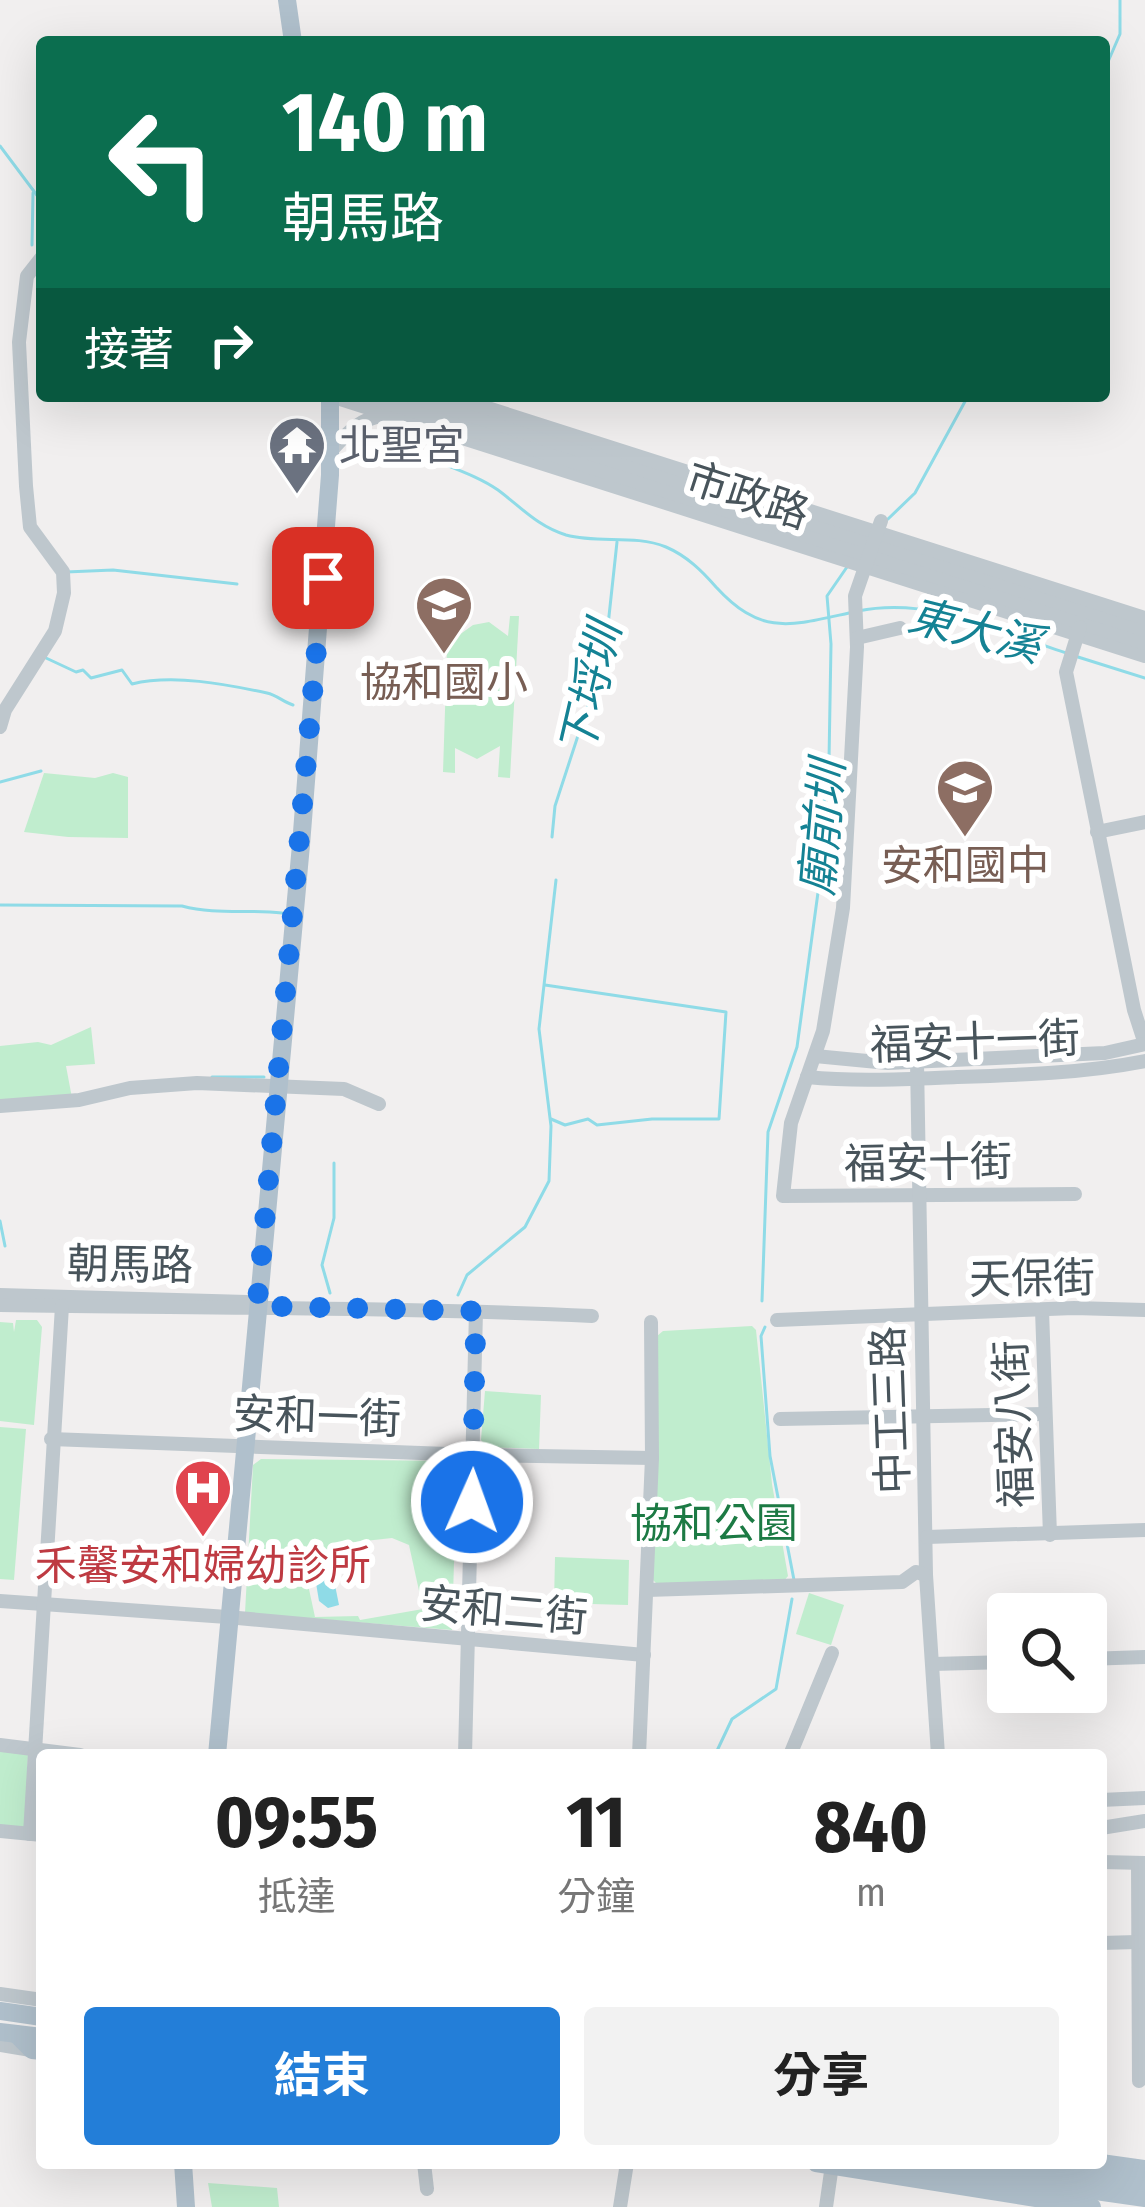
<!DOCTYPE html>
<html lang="zh-TW">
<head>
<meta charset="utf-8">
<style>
	:root { --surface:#fff; --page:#f2f2f2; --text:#222; --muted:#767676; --accent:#237ed8 }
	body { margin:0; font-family:"Fira Sans Condensed","Noto Sans TC",sans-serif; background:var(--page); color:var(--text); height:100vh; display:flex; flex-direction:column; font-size:45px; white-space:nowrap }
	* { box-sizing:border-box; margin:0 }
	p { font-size:39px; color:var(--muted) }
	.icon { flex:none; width:66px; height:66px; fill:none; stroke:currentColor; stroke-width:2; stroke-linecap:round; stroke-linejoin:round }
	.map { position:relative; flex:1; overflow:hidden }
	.side { position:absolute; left:36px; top:1749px; width:1071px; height:420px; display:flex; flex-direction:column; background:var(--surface); border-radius:12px; box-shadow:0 12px 48px #0002 }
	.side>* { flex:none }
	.banner { position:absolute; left:36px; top:36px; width:1074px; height:366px; border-radius:12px; box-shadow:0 12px 48px #0002; background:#0b6e4f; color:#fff; overflow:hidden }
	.controls { position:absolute; left:987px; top:1593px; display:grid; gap:24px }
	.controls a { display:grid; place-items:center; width:120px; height:120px; border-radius:12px; background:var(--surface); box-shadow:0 12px 48px #0002; font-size:60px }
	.pin { position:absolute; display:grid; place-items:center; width:102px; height:102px; color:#fff; margin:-51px; border-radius:24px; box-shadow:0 6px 18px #0006 }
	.me { position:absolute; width:132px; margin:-66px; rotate:2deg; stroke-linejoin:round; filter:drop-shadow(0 0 9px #0008) }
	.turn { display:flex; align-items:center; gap:42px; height:252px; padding:0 48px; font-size:54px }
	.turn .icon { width:156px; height:156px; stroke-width:2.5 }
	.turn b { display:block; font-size:84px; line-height:102px }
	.then { display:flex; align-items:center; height:114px; padding:0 48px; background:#0003; gap:24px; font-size:45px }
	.eta { display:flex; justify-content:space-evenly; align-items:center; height:204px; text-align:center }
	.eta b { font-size:72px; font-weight:700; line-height:84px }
	.button { display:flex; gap:24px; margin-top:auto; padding:24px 48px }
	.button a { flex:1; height:138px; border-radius:12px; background:var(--accent); color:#fff; font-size:48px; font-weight:700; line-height:138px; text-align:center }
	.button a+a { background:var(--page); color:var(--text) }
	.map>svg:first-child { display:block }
	.green { fill:#c0edce; fill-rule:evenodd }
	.water { fill:#8fdbe7 }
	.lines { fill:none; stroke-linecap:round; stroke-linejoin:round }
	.stream { stroke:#8fdbe7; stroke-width:3 }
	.minor { stroke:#bec7cd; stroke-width:14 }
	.major { stroke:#b0c0cc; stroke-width:18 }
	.route { stroke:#1a73e8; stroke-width:21; stroke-dasharray:0 37.8 }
	.labels { text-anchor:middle; stroke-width:12; stroke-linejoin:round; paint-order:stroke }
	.worship-label { font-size:42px; fill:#5b616d; stroke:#fff; text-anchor:start }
	.street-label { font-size:42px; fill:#48545b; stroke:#fff }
	.education-label { font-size:42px; fill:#785e54; stroke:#fff }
	.park-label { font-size:42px; fill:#1c7a44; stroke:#fff }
	.health-label { font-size:42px; fill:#be3a42; stroke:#fff }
	.water-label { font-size:45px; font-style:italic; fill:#148294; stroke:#fff }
</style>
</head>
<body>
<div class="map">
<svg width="1145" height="2207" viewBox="0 0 1145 2207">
	<rect width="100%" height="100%" fill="#f1efef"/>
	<g class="green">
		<polygon points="510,616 519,616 510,778 498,777 500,746 477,759 455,748 455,773 443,772 448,618 461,620 459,635 473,625 489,622 508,636"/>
		<polygon points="44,773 95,778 113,773 128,777 128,838 68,837 24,832"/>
		<polygon points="91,1027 95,1064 66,1066 72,1098 0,1104 0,1046 38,1042 51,1045"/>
		<polygon points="16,1320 37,1320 42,1327 34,1425 0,1421 0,1322 13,1323 14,1332"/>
		<polygon points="752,1326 756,1330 772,1484 788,1576 783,1582 659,1586 652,1579 657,1336 663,1331"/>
		<polygon points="485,1391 541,1395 539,1449 487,1447 481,1440"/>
		<polygon points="0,1427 26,1429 14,1580 0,1579"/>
		<path d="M261,1459L457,1461L452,1630L245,1613L253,1465ZM392,1538L409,1545L423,1609L360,1620L358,1616L315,1617L307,1580L310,1566L328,1558L329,1545Z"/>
		<polygon points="555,1557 629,1560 628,1605 554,1603"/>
		<polygon points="809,1593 844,1605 831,1645 796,1634"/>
		<polygon points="0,1748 28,1752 26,1830 0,1827"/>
		<polygon points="208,2183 277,2188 279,2207 212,2207"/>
	</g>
	<polygon class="water" points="333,1575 339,1605 328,1608 319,1601 316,1583"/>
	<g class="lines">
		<g class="stream">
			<polyline points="1104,71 1120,34 1120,0"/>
			<polyline points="0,146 42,202"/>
			<polyline points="32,245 33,193"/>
			<path d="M422,455C446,466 477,475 498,490C521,507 537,526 566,535C599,544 634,534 666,547C687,556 702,571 716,587C761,636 790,626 849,613"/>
			<polyline points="888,519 915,493 968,396"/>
			<polyline points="66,572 113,570 237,584"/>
			<path d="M858,611C932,596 1000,632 1069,654"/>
			<polyline points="1078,657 1145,678"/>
			<path d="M46,658L76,672L83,670L91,678L122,670L132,684C173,674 225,684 267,693C277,695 283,702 293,705"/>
			<polyline points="0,782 41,771"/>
			<polyline points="552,837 555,806 605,653 617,542"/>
			<path d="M0,905L182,906C216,915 247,909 282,913"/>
			<polyline points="545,985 726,1012 719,1119 652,1119 597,1125 588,1119 565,1125 551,1119"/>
			<polyline points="212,1077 264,1077"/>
			<polyline points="0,1221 5,1246"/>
			<polyline points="330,1293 322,1265 334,1218 334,1163"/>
			<polyline points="458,1295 467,1275 525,1227 549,1181 551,1126 539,1029 556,880"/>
			<polyline points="762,1301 768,1132 797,1047 825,841 820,835 829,760 831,644 827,596 847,567"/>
			<polyline points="765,1327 761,1336 770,1456 794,1580"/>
			<polyline points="715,1755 732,1719 776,1689 792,1599"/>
		</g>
		<g class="minor">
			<polyline points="331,396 1145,656"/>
			<polyline points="366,396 1145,643"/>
			<polyline points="410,396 1145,630"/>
			<polyline points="450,396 1145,618"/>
			<path d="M330,452C347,434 357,419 383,416"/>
			<polyline points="881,521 855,596 857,647 843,908 823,1031 791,1123 783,1196 1075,1194"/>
			<polyline points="1080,627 1066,672 1134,1010 1145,1044"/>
			<polyline points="857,638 900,628"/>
			<polyline points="0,727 5,710 55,631 64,593 63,572 30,527 26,486 19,342 27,276 42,257"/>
			<polyline points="1097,832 1145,822"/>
			<polyline points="815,1056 888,1063 1105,1053 1145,1044"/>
			<polyline points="917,1062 926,1575 938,1755"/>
			<path d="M807,1077C857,1082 907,1079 957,1077C1020,1075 1084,1073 1145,1061"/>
			<polyline points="0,1106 79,1100 130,1088 197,1083 344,1089 379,1104"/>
			<polyline points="0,1295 247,1302"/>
			<path d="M0,1305C198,1308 395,1307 592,1316"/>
			<polyline points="1042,1310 1050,1535"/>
			<polyline points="777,1320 1074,1308 1145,1310"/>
			<polyline points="780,1419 1044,1414"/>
			<polyline points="51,1439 474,1455 652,1458"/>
			<polyline points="927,1537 1145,1530"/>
			<polyline points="647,1590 902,1582 916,1572 926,1575"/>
			<polyline points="0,1601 227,1617 644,1655"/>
			<polyline points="1086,1659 1145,1657"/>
			<polyline points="933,1664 1008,1662"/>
			<polyline points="0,1745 80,1755"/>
			<polyline points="465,1755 476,1311"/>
			<polyline points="639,1755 652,1458 651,1322"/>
			<polyline points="790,1755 832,1653"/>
			<polyline points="1101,1800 1145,1798"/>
			<polyline points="1101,1828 1145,1821"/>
			<polyline points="0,1831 42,1835"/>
			<polyline points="30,1834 62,1306"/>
			<polyline points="1101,1862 1145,1863"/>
			<polyline points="1138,1865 1139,2081"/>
			<polyline points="1101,1943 1137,1942"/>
			<polyline points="0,1994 42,2000"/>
			<polyline points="0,2045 31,2050"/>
			<polyline points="424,2163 427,2189"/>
			<polyline points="620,2207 627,2163"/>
			<polyline points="826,2207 832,2165"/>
		</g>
		<g class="major">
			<polyline points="287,0 293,42"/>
			<polyline points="217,1755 301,845 330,475 330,396"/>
			<polyline points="0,2011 42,2017"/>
			<polyline points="0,2032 42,2037"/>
			<polyline points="16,2034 32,2050 42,2051"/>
			<polyline points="183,2163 186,2207"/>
			<polyline points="816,2163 1092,2207"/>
			<polyline points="899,2163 1145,2198"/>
			<polyline points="998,2163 1145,2183"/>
			<polyline points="1101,2163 1145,2169"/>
		</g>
	</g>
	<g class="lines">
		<polyline class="route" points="323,578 257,1306 476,1311 472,1502"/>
	</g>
	<defs>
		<g id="temple-pin" transform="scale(3)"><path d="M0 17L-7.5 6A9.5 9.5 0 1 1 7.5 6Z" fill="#6b7280" stroke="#fff"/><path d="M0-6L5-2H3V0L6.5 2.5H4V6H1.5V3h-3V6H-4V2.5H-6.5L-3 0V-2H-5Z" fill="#fff"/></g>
		<g id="school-pin" transform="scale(3)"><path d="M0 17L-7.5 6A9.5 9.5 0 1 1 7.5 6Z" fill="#8d6e63" stroke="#fff"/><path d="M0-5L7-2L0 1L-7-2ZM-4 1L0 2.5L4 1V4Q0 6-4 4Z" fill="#fff"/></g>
		<g id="hospital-pin" transform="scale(3)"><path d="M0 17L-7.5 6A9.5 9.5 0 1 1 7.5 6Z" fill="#e0444e" stroke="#fff"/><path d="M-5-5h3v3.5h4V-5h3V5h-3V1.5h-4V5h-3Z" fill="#fff"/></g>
	</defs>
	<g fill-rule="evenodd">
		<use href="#temple-pin" x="297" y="445"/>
		<use href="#school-pin" x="444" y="605"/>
		<use href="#school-pin" x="965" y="788"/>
		<use href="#hospital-pin" x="203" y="1488"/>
	</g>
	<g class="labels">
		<g class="worship-label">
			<text x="339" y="460">北聖宮</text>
		</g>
		<g class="street-label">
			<text transform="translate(748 495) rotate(18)" y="15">市政路</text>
			<text transform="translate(975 1041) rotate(-2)" y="15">福安十一街</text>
			<text transform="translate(928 1162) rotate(-1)" y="15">福安十街</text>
			<text transform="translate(130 1264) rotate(1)" y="15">朝馬路</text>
			<text transform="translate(1032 1278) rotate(-1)" y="15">天保街</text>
			<text transform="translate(890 1410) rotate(-92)" y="15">中工三路</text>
			<text transform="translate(317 1416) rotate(2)" y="15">安和一街</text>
			<text transform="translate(1013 1424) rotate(-92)" y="15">福安八街</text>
			<text transform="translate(504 1610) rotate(5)" y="15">安和二街</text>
		</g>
		<g class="education-label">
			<text x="444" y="697">協和國小</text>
			<text x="965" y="880">安和國中</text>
		</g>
		<g class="park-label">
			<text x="714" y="1538">協和公園</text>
		</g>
		<g class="health-label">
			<text x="203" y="1580">禾馨安和婦幼診所</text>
		</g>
		<g class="water-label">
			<text transform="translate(975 630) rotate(14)" y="16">東大溪</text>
			<text transform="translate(590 689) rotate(-77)" y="16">下埒圳</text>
			<text transform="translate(822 828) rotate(-85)" y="16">廟前圳</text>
		</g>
	</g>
</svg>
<div class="controls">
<a><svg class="icon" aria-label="search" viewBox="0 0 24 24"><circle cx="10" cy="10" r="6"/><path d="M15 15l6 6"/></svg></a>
</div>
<div class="pin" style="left:323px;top:578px;background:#d93025"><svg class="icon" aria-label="arrive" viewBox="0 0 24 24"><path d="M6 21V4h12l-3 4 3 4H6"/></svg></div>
<svg class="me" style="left:472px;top:1502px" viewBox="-20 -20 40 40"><circle r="17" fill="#1a73e8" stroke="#fff" stroke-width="3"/><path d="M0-11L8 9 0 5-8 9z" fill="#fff"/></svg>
<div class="banner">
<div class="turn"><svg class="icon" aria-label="left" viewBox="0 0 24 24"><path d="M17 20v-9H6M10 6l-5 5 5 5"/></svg><div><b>140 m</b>朝馬路</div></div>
<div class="then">接著<svg class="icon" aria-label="right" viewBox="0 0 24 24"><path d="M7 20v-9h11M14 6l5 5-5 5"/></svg></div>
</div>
<section class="side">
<div class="eta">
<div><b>09:55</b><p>抵達</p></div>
<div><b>11</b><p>分鐘</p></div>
<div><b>840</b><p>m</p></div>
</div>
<div class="button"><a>結束</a><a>分享</a></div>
</section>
</div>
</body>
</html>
